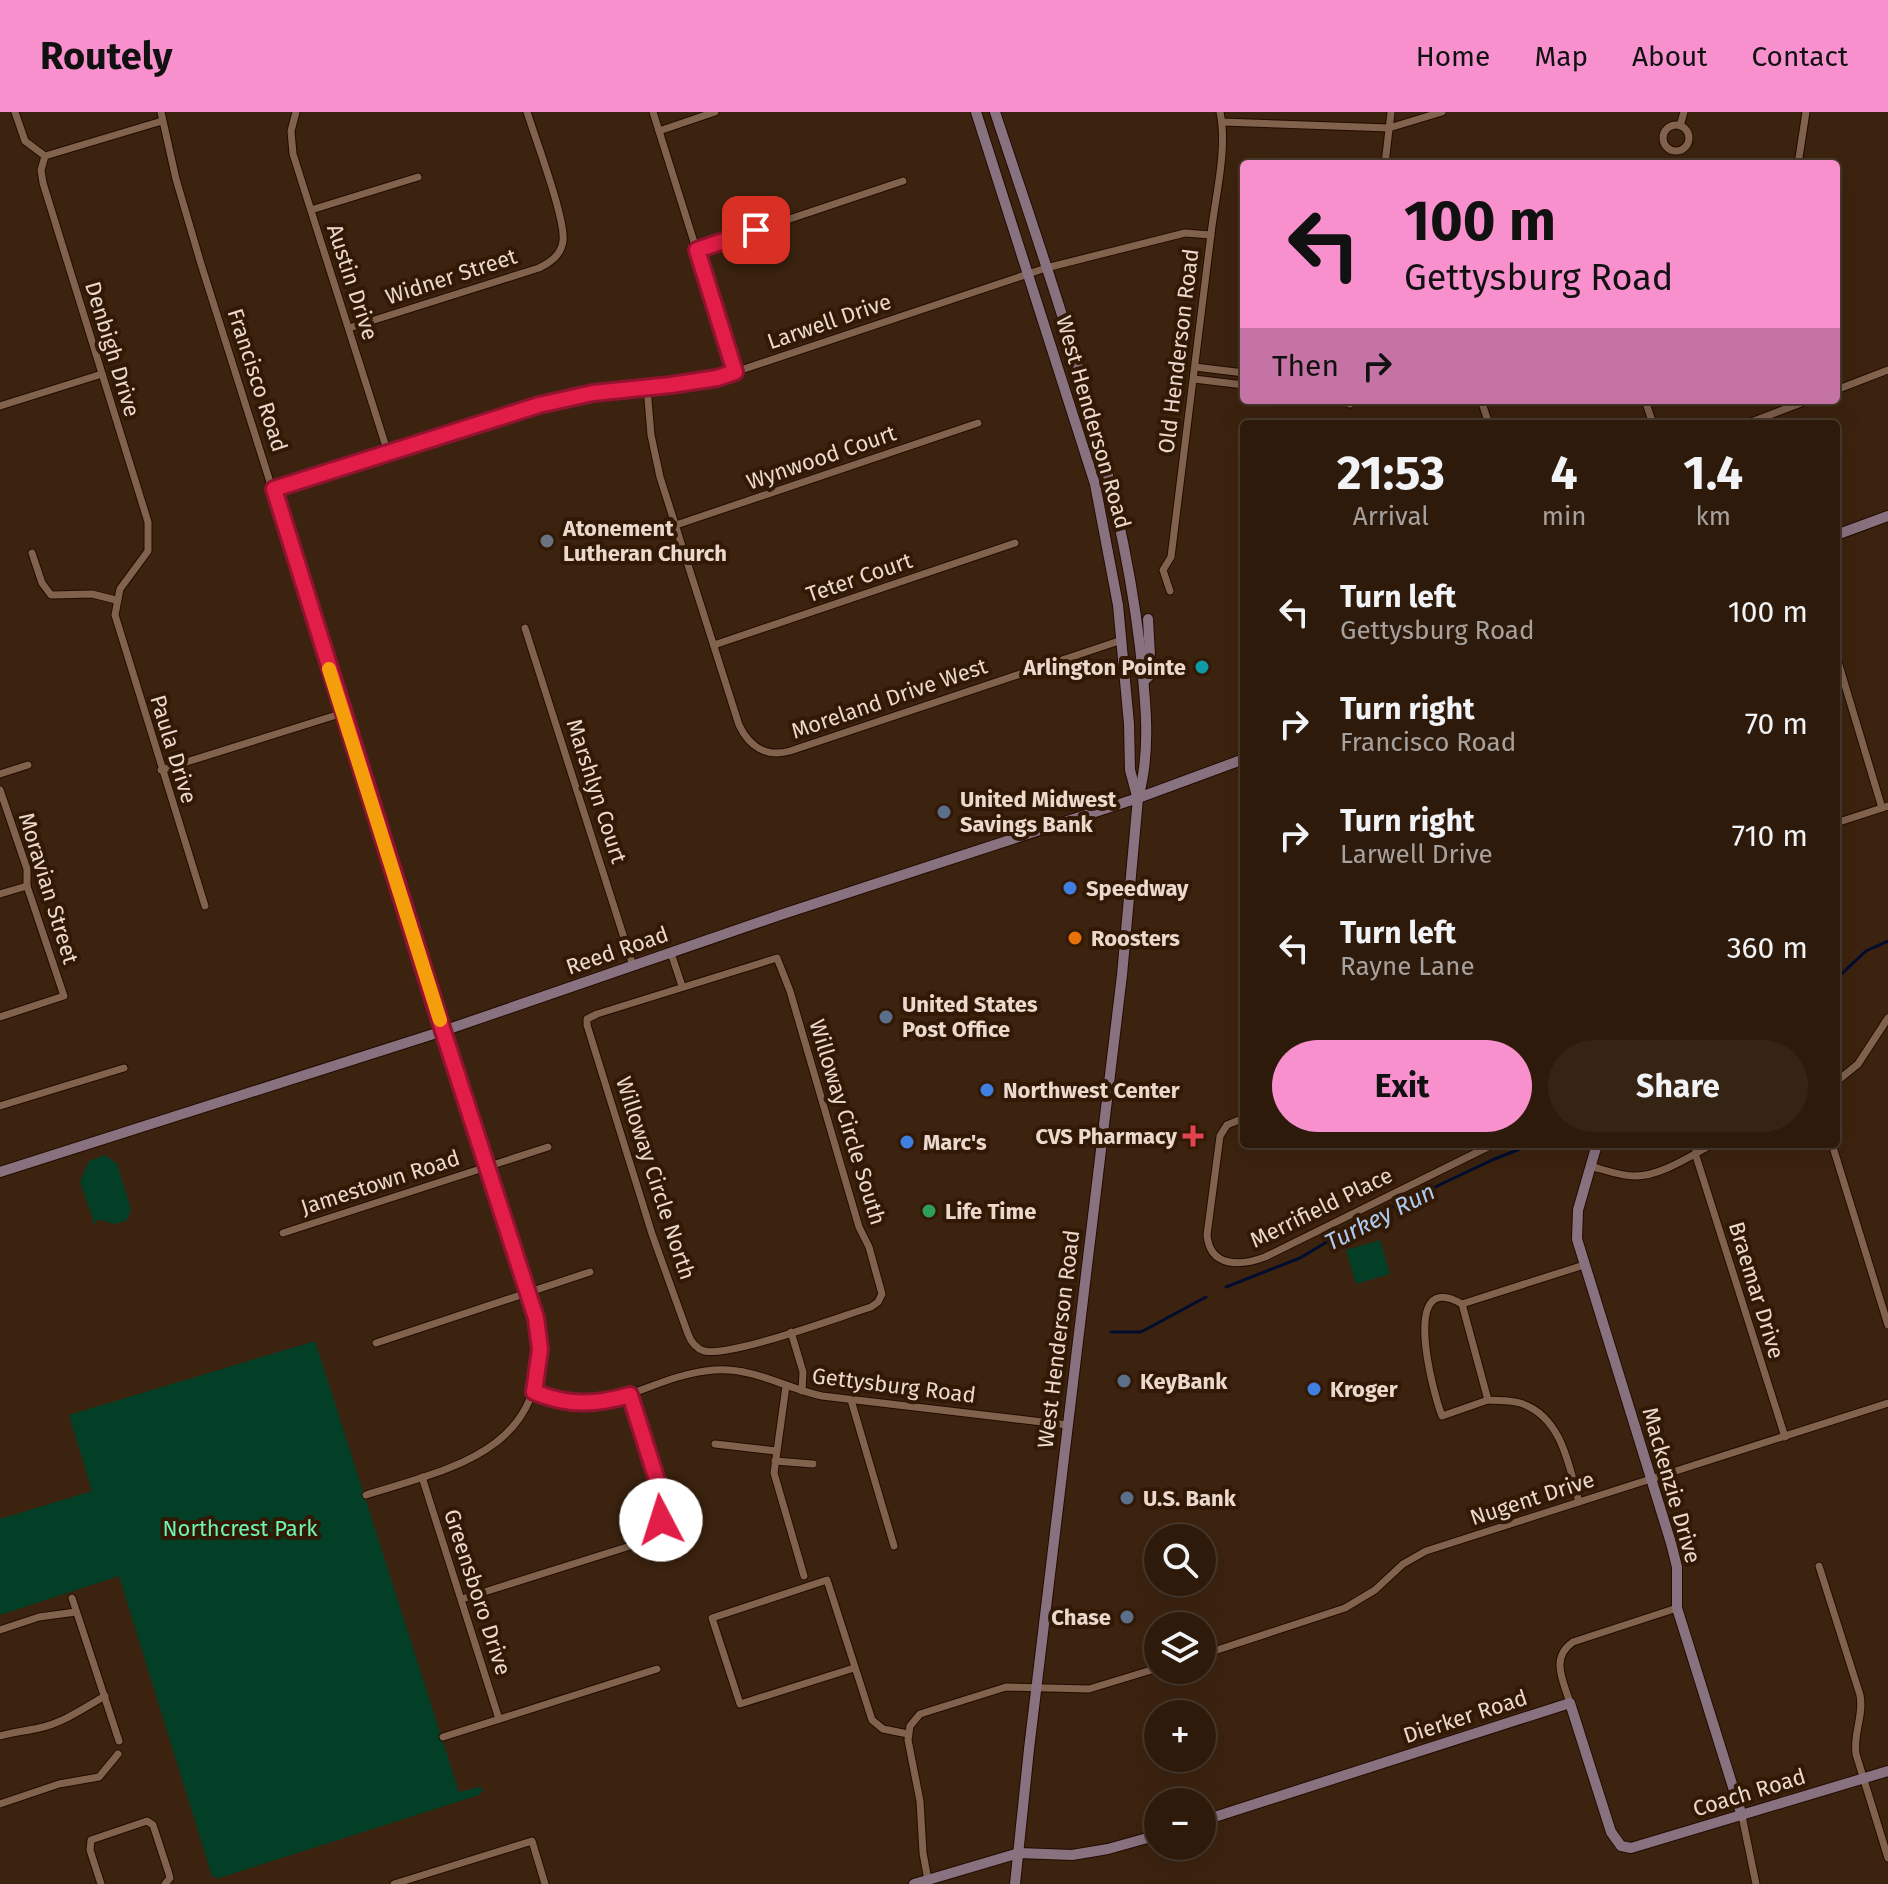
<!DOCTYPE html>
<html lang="en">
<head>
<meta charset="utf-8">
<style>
	:root { --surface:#2d1a0b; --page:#352314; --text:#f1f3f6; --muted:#a7a19d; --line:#48382c; --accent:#f790cd }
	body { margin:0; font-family:"Fira Sans",sans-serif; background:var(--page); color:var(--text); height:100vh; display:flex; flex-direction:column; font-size:30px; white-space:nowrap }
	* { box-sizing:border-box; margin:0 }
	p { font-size:26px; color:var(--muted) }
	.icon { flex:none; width:44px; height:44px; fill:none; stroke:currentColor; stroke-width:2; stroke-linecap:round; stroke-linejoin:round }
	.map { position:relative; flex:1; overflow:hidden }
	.side { position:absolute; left:1240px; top:308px; width:600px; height:728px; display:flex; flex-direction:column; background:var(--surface); border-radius:8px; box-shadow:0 8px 32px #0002,0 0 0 2px var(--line) }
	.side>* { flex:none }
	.guide { position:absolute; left:1240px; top:48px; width:600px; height:244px; border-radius:8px; box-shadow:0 8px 32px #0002,0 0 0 2px var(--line); background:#f790cd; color:#111; overflow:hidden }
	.fabs { position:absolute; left:1144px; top:1412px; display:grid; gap:16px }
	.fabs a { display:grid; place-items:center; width:72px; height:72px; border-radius:50%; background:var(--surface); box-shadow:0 8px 32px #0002,0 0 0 2px var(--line); font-size:40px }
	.pin { position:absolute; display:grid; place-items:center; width:68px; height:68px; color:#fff; margin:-34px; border-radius:16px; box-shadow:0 4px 12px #0006 }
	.me { position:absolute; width:88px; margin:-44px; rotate:355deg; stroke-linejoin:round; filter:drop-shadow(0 0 6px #0008) }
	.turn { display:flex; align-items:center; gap:28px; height:168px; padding:0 32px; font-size:36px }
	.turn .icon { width:104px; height:104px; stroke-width:2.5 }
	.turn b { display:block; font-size:56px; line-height:68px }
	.then { display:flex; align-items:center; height:76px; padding:0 32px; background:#0003; gap:16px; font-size:30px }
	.eta { display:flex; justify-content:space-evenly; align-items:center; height:136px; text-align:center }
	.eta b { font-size:48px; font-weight:700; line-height:56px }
	.action { display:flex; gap:16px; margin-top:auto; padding:16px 32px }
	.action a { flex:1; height:92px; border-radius:48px; background:var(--accent); color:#111; font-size:32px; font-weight:700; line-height:92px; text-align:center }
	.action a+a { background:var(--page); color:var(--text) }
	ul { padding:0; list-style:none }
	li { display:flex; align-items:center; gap:24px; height:112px; padding:0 32px }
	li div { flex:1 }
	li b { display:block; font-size:30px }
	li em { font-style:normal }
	header { display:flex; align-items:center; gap:48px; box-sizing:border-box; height:112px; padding:0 40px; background:var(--accent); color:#111 }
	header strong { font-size:38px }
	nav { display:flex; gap:44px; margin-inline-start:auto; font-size:28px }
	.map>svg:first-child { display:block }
	.green { fill:#023f26 }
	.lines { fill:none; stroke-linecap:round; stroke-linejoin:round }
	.stream { stroke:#000d2f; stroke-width:3 }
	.street-casing { stroke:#220b00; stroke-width:9 }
	.secondary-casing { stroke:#220b00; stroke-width:12 }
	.street { stroke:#80624d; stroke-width:7 }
	.secondary { stroke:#897280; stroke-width:10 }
	.route-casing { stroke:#92132f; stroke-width:20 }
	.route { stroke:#e11d48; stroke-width:14 }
	.slow { stroke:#f59e0b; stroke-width:14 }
	.worship-dot { fill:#6b7280; stroke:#321905; stroke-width:3 }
	.culture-dot { fill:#0f9aa8; stroke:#321905; stroke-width:3 }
	.service-dot { fill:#5c6f8a; stroke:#321905; stroke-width:3 }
	.shop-dot { fill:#3f7fe0; stroke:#321905; stroke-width:3 }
	.food-dot { fill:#e8710a; stroke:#321905; stroke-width:3 }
	.health-dot { fill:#e0444e; stroke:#321905; stroke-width:3 }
	.leisure-dot { fill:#2e9e5b; stroke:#321905; stroke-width:3 }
	.labels { text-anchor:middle; stroke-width:8; stroke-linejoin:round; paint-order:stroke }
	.street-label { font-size:22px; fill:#ebd9cd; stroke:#321905 }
	.poi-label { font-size:22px; font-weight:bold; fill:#ebd9cd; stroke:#321905; text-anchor:start }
	.park-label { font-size:22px; fill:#6df5b2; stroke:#321905 }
	.water-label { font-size:24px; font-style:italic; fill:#aecaf0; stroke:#321905 }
</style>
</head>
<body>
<header>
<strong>Routely</strong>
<nav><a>Home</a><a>Map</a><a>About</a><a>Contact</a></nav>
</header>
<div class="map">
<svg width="1888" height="1772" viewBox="0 0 1888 1772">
	<rect width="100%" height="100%" fill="#3c230f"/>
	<g class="green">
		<path d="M105,1043L117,1052L131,1097L127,1108C115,1114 110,1111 98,1107L95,1113L80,1070L89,1049Z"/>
		<polygon points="1380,1128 1390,1162 1356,1172 1346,1138"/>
		<polygon points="315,1229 459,1680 479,1675 484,1677 479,1683 219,1766 212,1764 119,1464 0,1503 0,1407 92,1379 69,1303"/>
	</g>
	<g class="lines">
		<g class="stream">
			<polyline points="1836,867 1866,839 1888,829"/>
			<polyline points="1226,1175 1300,1146 1355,1113 1492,1048 1533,1032"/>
			<polyline points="1111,1220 1141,1220 1206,1185"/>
		</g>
		<g class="street-casing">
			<g id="street">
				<polyline points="15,0 25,29 45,44 41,58 43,71 148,410 148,439 120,477 115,503 205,794"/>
				<path d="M161,0L176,67L201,152L539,1220C547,1338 456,1355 366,1383"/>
				<polyline points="296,0 291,19 293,42 388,341"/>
				<polyline points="653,0 735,260"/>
				<polyline points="1222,10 1389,16 1442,0"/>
				<circle cx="1676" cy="26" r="13"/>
				<polyline points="1680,14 1684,0"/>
				<polyline points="659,19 715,0"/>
				<polyline points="45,44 162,9"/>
				<polyline points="1385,52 1391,0"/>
				<polyline points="1798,52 1806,0"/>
				<polyline points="311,98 418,65"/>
				<polyline points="697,138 903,69"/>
				<path d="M349,216L539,156C551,150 561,143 563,129C566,108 535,25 527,0"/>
				<polyline points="1195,255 1244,261"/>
				<polyline points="1194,267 1244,273"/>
				<path d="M647,276L651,323L660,365L739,613C749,634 766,646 790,639L1122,528"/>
				<polyline points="1836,278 1888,258"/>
				<polyline points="1481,288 1489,312"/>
				<polyline points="1645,288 1653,312"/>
				<polyline points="1350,292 1350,288"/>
				<polyline points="0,294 102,262"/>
				<polyline points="1746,312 1809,288"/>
				<polyline points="274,377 539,293 593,281 647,276 717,266 1046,156 1185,121 1211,123"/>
				<polyline points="676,413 978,311"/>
				<polyline points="32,441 42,471 51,483 92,482 116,488"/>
				<path d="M1170,479L1163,458L1171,445C1185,337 1197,229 1211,122C1215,86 1228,36 1220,0"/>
				<polyline points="525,516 633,854"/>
				<polyline points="714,533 1015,431"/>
				<polyline points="1836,543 1882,696"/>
				<polyline points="161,658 343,601"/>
				<polyline points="0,662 28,653"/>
				<polyline points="0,678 27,757 27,774 64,884 0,905"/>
				<polyline points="1836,711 1888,694"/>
				<polyline points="0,782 27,774"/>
				<polyline points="671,841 682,874"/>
				<path d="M777,846L790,879L859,1115L869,1135L882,1182L878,1190L871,1195C839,1205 731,1245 704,1239C695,1236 691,1230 688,1222L652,1122L587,913V907L597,902Z"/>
				<polyline points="1836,970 1858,952 1888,906"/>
				<polyline points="0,994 124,956"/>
				<path d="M1244,1006L1227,1013L1220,1024L1207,1123C1210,1156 1241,1154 1265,1145L1494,1032"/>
				<polyline points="1832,1032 1888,1213"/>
				<polyline points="1695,1041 1785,1325"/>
				<path d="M1590,1054C1605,1058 1620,1064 1635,1064C1661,1064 1690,1044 1713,1032"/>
				<polyline points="283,1121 548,1035"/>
				<path d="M1462,1192C1399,1155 1433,1281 1442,1304L1488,1288"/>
				<polyline points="791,1220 803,1260 802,1279"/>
				<polyline points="376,1231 590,1160"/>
				<polyline points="786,1274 774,1361 804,1464"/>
				<path d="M534,1280C608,1312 645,1264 714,1258C753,1255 785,1276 822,1284L1068,1313"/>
				<polyline points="851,1288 894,1434"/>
				<polyline points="715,1332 776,1339"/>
				<polyline points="775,1349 813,1352"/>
				<polyline points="422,1365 499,1607"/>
				<path d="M1579,1390C1569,1354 1562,1304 1520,1291C1510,1288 1499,1289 1488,1288L1462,1192L1584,1153"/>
				<path d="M1819,1454L1860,1583C1864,1604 1853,1621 1856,1642L1888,1746"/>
				<polyline points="72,1486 119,1629"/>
				<path d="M462,1487L627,1435C649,1427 664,1416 663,1390L630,1283"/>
				<polyline points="0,1518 39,1505 76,1500"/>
				<polyline points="1202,1543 1345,1496 1375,1478 1403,1452 1426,1439 1888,1291"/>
				<polyline points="854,1556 740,1592 712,1506 827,1468 872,1608 883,1617 908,1622"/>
				<path d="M1570,1591C1563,1568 1550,1546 1573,1530L1677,1496"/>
				<path d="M0,1624C13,1620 26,1619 39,1616C63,1611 84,1596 105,1584"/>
				<polyline points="443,1625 657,1557"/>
				<polyline points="0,1692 59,1672 99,1665 118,1642"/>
				<polyline points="1742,1704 1756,1772"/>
				<polyline points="928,1768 923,1741 920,1689 908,1628 910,1614 920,1602 1006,1575 1089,1577 1158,1556"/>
				<polyline points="101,1772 90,1738 91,1728 147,1709 153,1713 169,1762 170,1766 165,1772"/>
				<polyline points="394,1772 532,1729 545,1772"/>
			</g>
		</g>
		<g class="secondary-casing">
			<g id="secondary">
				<polyline points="976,0 1095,372 1118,493 1129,612 1130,658 1137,684"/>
				<path d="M995,0C1053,176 1118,350 1140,535C1145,585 1152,637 1138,686L1122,863L1029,1637L1015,1772"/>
				<polyline points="1836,423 1888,404"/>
				<polyline points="1144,569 1151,562 1148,507"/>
				<polyline points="1597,1032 1578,1098 1577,1127 1671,1431 1677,1455 1677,1496 1742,1704"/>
				<polyline points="0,1060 443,919 783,802 1138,686 1244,647"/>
				<polyline points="1202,1709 1570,1591 1611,1720 1621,1734 1631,1736 1888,1659"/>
				<polyline points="914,1772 1019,1741 1072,1743 1108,1737 1158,1723"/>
			</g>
		</g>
		<use href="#street" class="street"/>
		<use href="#secondary" class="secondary"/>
	</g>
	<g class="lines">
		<g class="route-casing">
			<path id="route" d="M661,1408L663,1398L661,1381L630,1283C595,1293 568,1294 534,1280L540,1237L536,1206L443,919L274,377L539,293L593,281L671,273L717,266L735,260L697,138L756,118"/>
		</g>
		<use href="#route" class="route"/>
		<polyline class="slow" points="329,557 440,908"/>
	</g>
	<circle class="worship-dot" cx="547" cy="429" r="8"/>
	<circle class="culture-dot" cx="1202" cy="555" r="8"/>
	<g class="service-dot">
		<circle cx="944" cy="700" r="8"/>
		<circle cx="886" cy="905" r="8"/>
		<circle cx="1124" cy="1269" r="8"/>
		<circle cx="1127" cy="1386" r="8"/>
		<circle cx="1127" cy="1505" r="8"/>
	</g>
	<g class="shop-dot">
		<circle cx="1070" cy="776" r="8"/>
		<circle cx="987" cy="978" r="8"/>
		<circle cx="907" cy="1030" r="8"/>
		<circle cx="1314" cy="1277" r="8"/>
	</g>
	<circle class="food-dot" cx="1075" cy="826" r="8"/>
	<path class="health-dot" d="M1189 1012h8v8h8v8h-8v8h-8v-8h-8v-8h8z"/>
	<circle class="leisure-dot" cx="929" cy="1099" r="8"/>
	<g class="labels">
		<g class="street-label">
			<text transform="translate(451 164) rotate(-18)" y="8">Widner Street</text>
			<text transform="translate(353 170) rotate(72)" y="8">Austin Drive</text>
			<text transform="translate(829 209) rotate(-19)" y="8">Larwell Drive</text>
			<text transform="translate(113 237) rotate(73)" y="8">Denbigh Drive</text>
			<text transform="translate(1178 239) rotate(-83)" y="8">Old Henderson Road</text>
			<text transform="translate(258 268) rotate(72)" y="8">Francisco Road</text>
			<text transform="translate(1094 310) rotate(74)" y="8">West Henderson Road</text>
			<text transform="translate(821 345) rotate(-19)" y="8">Wynwood Court</text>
			<text transform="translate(859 465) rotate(-19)" y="8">Teter Court</text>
			<text transform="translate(889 586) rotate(-19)" y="8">Moreland Drive West</text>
			<text transform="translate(174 637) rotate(73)" y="8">Paula Drive</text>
			<text transform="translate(597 679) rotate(72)" y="8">Marshlyn Court</text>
			<text transform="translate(49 776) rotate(73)" y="8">Moravian Street</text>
			<text transform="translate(617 838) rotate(-19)" y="8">Reed Road</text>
			<text transform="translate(848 1010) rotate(73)" y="8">Willoway Circle South</text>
			<text transform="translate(656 1066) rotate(72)" y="8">Willoway Circle North</text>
			<text transform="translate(380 1070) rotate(-18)" y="8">Jamestown Road</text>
			<text transform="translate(1321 1095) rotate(-26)" y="8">Merrifield Place</text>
			<text transform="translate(1757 1178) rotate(73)" y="8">Braemar Drive</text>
			<text transform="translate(1058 1227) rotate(-83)" y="8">West Henderson Road</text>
			<text transform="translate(894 1273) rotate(7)" y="8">Gettysburg Road</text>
			<text transform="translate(1672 1373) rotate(74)" y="8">Mackenzie Drive</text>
			<text transform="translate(1532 1386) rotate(-18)" y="8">Nugent Drive</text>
			<text transform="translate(478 1480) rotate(72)" y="8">Greensboro Drive</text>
			<text transform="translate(1465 1604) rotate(-18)" y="8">Dierker Road</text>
			<text transform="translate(1749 1680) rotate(-17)" y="8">Coach Road</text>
		</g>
		<g class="poi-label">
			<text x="563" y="424">Atonement<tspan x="563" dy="25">Lutheran Church</tspan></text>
			<text x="1186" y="563" text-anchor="end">Arlington Pointe</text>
			<text x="960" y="695">United Midwest<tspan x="960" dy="25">Savings Bank</tspan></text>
			<text x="1086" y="784">Speedway</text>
			<text x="1091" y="834">Roosters</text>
			<text x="902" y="900">United States<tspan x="902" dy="25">Post Office</tspan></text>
			<text x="1003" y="986">Northwest Center</text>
			<text x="1177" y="1032" text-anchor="end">CVS Pharmacy</text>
			<text x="923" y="1038">Marc's</text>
			<text x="945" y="1107">Life Time</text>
			<text x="1140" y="1277">KeyBank</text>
			<text x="1330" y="1285">Kroger</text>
			<text x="1143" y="1394">U.S. Bank</text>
			<text x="1111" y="1513" text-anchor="end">Chase</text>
		</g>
		<g class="park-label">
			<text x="240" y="1424">Northcrest Park</text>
		</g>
		<g class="water-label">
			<text transform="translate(1380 1105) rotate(-27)" y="8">Turkey Run</text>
		</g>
	</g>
</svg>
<div class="fabs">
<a><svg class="icon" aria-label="search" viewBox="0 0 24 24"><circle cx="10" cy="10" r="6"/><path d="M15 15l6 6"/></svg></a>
<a><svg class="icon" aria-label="layers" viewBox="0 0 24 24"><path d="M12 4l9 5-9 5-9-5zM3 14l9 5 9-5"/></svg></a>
<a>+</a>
<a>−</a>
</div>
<div class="pin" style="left:756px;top:118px;background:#d93025"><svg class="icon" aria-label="arrive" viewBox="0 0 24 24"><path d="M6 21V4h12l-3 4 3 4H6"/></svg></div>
<svg class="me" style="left:661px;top:1408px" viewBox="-20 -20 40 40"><circle r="19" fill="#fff"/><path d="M0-13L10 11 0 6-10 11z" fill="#e11d48"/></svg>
<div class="guide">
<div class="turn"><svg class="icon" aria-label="left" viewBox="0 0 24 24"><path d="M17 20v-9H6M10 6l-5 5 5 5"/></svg><div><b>100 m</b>Gettysburg Road</div></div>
<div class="then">Then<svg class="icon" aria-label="right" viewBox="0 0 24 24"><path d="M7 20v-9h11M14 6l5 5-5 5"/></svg></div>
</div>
<section class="side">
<div class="eta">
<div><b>21:53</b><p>Arrival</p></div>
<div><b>4</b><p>min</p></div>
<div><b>1.4</b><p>km</p></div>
</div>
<ul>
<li><svg class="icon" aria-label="left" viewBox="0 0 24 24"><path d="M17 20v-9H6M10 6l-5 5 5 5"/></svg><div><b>Turn left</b><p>Gettysburg Road</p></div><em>100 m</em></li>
<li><svg class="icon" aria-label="right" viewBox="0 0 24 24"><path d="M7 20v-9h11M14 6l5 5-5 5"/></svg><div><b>Turn right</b><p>Francisco Road</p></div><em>70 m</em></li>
<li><svg class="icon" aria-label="right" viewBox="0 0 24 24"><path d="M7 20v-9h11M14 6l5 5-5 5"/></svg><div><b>Turn right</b><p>Larwell Drive</p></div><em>710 m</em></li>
<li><svg class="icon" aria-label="left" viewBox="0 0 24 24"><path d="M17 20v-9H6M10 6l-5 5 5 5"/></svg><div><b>Turn left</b><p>Rayne Lane</p></div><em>360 m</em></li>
</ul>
<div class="action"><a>Exit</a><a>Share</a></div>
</section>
</div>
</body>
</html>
